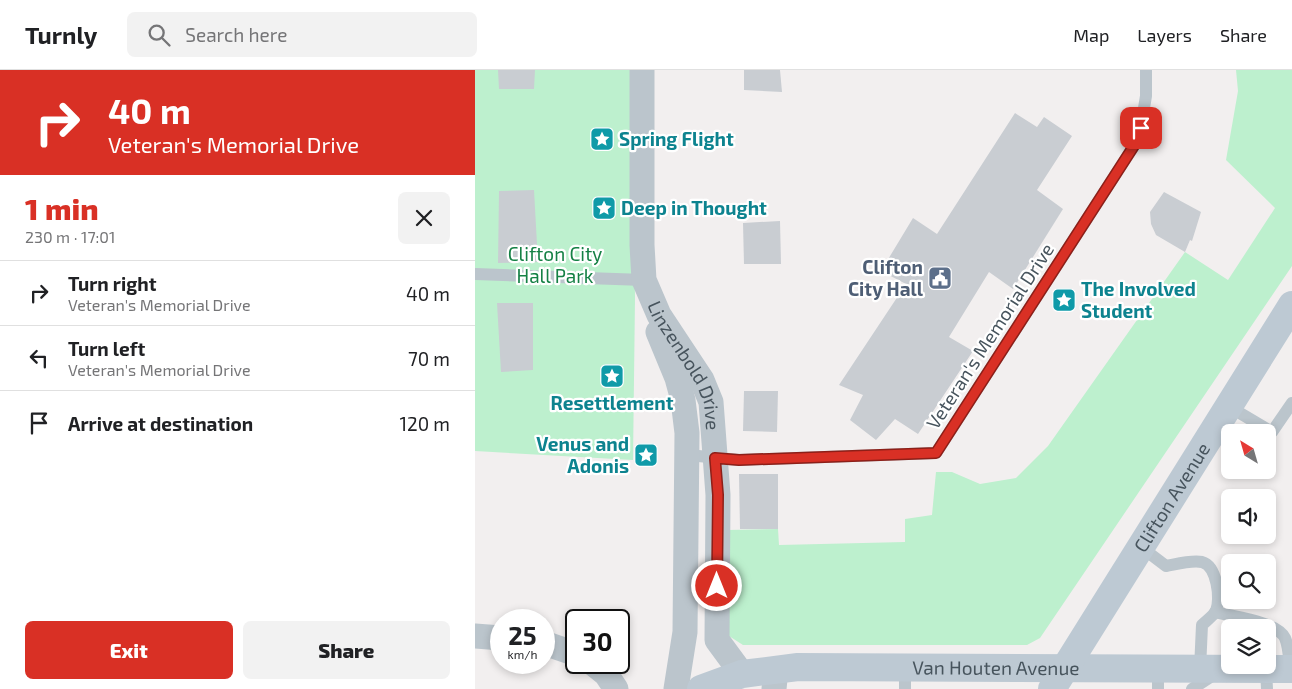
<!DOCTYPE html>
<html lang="en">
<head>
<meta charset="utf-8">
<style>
	:root { --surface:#fff; --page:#f2f2f2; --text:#202124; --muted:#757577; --line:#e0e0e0; --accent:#d93025 }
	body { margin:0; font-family:"Exo 2",sans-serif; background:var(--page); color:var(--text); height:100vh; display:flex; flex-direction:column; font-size:19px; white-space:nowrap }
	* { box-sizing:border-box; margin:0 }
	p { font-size:16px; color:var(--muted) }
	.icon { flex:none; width:28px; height:28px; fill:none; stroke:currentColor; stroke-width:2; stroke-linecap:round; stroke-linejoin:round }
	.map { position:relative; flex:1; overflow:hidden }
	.side { display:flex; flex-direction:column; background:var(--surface); width:475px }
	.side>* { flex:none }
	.banner { background:#d93025; color:#fff; overflow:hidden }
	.needle { width:32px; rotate:323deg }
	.tools { position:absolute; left:746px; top:354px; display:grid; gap:10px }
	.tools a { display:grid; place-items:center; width:55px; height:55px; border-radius:8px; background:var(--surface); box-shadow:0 2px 8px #0003; font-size:25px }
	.speed { position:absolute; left:15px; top:539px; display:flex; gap:10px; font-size:25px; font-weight:700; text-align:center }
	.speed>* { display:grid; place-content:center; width:65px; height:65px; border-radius:50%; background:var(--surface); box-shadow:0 2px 8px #0003; line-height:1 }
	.speed small { font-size:12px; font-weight:400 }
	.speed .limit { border:2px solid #111; border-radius:8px; background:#fff; color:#111 }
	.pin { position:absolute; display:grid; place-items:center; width:42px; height:42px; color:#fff; margin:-21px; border-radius:10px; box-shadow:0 2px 8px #0006 }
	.me { position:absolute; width:55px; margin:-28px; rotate:0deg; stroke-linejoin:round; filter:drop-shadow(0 0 4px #0008) }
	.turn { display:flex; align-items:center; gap:18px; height:105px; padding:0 25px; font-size:22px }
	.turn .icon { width:65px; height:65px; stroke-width:2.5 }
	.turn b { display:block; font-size:35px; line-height:42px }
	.round { display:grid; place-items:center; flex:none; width:52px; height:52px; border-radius:8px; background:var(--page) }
	.overview { display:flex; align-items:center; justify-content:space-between; height:85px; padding:0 25px }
	h1 { font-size:30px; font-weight:800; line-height:38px; color:var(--accent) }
	.cta { display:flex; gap:10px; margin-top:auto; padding:10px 25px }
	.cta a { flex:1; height:58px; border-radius:8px; background:var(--accent); color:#fff; font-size:20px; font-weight:800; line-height:58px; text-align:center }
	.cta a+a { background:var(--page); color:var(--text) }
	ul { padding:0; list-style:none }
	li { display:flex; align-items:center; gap:15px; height:65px; padding:0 25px; border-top:1px solid var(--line) }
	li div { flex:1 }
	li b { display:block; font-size:19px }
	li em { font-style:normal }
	header { display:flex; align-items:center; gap:30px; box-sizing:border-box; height:70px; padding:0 25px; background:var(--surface); border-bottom:1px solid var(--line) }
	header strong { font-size:24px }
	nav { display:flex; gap:28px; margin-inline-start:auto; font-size:18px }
	.search { width:350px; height:45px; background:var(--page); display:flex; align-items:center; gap:12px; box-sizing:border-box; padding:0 18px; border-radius:8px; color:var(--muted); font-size:19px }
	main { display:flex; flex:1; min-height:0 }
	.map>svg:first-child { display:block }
	.green { fill:#bdf0ce }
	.building { fill:#c9cdd2 }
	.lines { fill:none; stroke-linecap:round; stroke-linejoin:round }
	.service { stroke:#bbc5cc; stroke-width:12 }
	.minor { stroke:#bbc5cc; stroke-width:25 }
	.secondary { stroke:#bdc9d3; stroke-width:28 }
	.route-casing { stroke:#8d1f18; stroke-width:12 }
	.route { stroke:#d93025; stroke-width:9 }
	.labels { text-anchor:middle; stroke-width:4.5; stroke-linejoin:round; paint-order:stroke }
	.culture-label { font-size:19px; font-weight:bold; fill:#0d838f; stroke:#fff; text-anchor:start }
	.park-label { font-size:19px; fill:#158145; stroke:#fff }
	.service-label { font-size:19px; font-weight:bold; fill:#4e5e75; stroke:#fff; text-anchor:end }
	.street-label { font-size:19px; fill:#47545d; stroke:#fff }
</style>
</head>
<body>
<header>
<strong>Turnly</strong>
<div class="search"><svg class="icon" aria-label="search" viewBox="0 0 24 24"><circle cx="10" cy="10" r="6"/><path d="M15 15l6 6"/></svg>Search here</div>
<nav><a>Map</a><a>Layers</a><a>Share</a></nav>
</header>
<main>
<section class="side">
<div class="banner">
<div class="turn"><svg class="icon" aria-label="right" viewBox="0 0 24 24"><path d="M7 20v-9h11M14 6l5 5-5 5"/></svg><div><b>40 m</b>Veteran's Memorial Drive</div></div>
</div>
<div class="overview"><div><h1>1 min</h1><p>230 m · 17:01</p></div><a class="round"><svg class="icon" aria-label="close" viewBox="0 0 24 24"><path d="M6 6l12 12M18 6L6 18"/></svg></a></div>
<ul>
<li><svg class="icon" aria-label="right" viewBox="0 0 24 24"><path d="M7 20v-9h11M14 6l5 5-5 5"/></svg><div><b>Turn right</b><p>Veteran's Memorial Drive</p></div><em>40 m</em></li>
<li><svg class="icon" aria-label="left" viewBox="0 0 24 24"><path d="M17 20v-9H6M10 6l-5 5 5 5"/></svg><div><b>Turn left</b><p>Veteran's Memorial Drive</p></div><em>70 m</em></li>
<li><svg class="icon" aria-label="arrive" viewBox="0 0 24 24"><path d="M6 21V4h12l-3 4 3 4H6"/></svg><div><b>Arrive at destination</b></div><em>120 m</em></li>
</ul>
<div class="cta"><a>Exit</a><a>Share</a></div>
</section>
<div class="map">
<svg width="817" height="619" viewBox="0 0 817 619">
	<rect width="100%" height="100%" fill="#f2efef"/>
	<g class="green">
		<polygon points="0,0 157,0 160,228 158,390 0,381"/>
		<polygon points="761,0 817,0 817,196 565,568 552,575 268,575 254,566 253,460 303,459 304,475 430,472 430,449 457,445 461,402 477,402 505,414 541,408 573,376 710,182 753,210 800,138 751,90 763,21"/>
	</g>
	<g class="building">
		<polygon points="23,0 60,0 59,19 24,19"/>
		<polygon points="269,0 305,0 307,22 269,20"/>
		<polygon points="540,43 562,57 569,47 597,66 562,120 588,139 538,219 514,202 474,267 498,281 443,364 420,349 401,370 375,350 388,325 364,315 431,214 406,201 438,148 462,164"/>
		<polygon points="59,120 63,192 23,193 24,121"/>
		<polygon points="689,122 726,142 717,171 715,170 710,182 681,165 676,154 675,142"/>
		<polygon points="305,151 306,194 269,194 268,153"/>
		<polygon points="22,233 58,233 58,300 26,302"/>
		<polygon points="269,321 303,321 302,362 268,361"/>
		<polygon points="264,404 303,404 303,459 265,459"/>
	</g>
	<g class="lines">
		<g class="service">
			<polyline points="0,204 169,210"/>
			<polyline points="753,336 797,362 817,333"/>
			<polyline points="213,385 264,390 461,383 664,68 671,26 671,0"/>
			<path d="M666,477L691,496C702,494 716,490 727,492C742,496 746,529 741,541C738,546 731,551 727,555L725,599"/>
			<path d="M740,542C758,547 801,551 810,568C814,577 814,589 815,599"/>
			<polyline points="683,599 683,619"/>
			<polyline points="791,599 792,619"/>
			<polyline points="430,619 430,598"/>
			<polyline points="717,619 740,604"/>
		</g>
		<g class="minor">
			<path id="s1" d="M167,0V175L169,210L184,245L227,310L236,332L243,425L242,570L267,604"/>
			<polyline points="183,262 202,308 208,330 212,363 210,562 201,619"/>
			<polyline points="0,566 26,568"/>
			<polyline points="69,573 101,584"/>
			<polyline points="116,592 131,604 141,619"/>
			<polyline points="299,619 301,599"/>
		</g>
		<g class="secondary">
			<path id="s2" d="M226,619L267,604L323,597L817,599"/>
			<path id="s3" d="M577,619L817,235"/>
		</g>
	</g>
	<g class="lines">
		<g class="route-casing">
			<polyline id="route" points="242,516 243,425 240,388 264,390 461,383 664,68 666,58"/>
		</g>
		<use href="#route" class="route"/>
	</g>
	<defs>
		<g id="sight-square" transform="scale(1.25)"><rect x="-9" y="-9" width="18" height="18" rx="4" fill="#0f9aa8" stroke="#fff"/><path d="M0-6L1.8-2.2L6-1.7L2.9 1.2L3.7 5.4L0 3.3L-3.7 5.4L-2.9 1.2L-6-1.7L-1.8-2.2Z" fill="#fff"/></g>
		<g id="civic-square" transform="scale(1.25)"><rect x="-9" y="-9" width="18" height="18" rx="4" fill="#5c6f8a" stroke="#fff"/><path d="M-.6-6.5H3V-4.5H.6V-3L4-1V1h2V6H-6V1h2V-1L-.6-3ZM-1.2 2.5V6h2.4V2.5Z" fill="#fff"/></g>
	</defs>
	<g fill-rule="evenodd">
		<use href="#sight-square" x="127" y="69"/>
		<use href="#sight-square" x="129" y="138"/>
		<use href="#civic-square" x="465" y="208"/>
		<use href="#sight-square" x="589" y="230"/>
		<use href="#sight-square" x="137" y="306"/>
		<use href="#sight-square" x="171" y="385"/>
	</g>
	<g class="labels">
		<g class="culture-label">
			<text x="144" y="76">Spring Flight</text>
			<text x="146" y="145">Deep in Thought</text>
			<text x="606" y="226">The Involved<tspan x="606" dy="22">Student</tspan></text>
			<text x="137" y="340" text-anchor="middle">Resettlement</text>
			<text x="154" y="381" text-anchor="end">Venus and<tspan x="154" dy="22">Adonis</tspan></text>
		</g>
		<g class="park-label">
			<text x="80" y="191">Clifton City<tspan x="80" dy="22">Hall Park</tspan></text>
		</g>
		<g class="service-label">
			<text x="448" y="204">Clifton<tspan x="448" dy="22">City Hall</tspan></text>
		</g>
		<g class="street-label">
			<text transform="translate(515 266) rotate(-57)" y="7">Veteran's Memorial Drive</text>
			<text dy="7" stroke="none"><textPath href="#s1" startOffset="306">Linzenbold Drive</textPath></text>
			<text dy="7" stroke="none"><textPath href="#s3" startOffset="226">Clifton Avenue</textPath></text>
			<text dy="7" stroke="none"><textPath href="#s2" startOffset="298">Van Houten Avenue</textPath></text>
		</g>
	</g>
</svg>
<div class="tools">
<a><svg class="needle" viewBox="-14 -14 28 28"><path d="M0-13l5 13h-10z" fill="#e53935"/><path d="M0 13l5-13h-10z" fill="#757577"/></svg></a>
<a><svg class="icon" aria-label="sound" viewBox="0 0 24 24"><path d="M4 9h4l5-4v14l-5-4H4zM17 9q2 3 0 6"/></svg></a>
<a><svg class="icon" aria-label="search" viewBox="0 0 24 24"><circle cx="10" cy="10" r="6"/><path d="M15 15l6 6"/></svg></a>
<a><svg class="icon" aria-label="layers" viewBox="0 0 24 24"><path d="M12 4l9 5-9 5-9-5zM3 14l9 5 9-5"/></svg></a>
</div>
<div class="speed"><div>25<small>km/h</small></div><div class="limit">30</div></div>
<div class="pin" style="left:666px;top:58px;background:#d93025"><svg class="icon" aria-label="arrive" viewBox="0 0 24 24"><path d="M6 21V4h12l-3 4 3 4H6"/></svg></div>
<svg class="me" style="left:242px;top:516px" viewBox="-20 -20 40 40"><circle r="17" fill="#d93025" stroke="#fff" stroke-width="3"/><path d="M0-11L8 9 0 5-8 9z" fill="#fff"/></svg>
</div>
</main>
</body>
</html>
